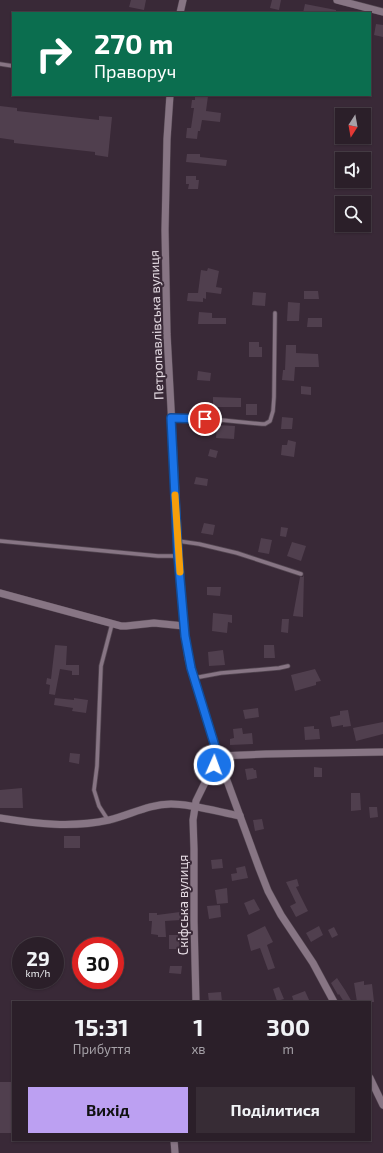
<!DOCTYPE html>
<html lang="uk">
<head>
<meta charset="utf-8">
<style>
	:root { --surface:#2b1f29; --page:#372c35; --text:#f1f3f6; --muted:#a6a2a8; --line:#473d46; --accent:#bca0f2 }
	body { margin:0; font-family:"Exo 2",sans-serif; background:var(--page); color:var(--text); height:100vh; display:flex; flex-direction:column; font-size:15px; white-space:nowrap }
	* { box-sizing:border-box; margin:0 }
	p { font-size:13px; color:var(--muted) }
	.icon { flex:none; width:22px; height:22px; fill:none; stroke:currentColor; stroke-width:2; stroke-linecap:round; stroke-linejoin:round }
	.map { position:relative; flex:1; overflow:hidden }
	.drawer { position:absolute; left:12px; top:1001px; width:359px; height:140px; display:flex; flex-direction:column; background:var(--surface); border-radius:0px; box-shadow:0 1px 3px #0004,0 0 0 1px var(--line) }
	.drawer>* { flex:none }
	.top-card { position:absolute; left:12px; top:12px; width:359px; height:84px; border-radius:0px; box-shadow:0 1px 3px #0004,0 0 0 1px var(--line); background:#0b6e4f; color:#fff; overflow:hidden }
	.needle { width:26px; rotate:191deg }
	.tools { position:absolute; left:335px; top:108px; display:grid; gap:8px }
	.tools a { display:grid; place-items:center; width:36px; height:36px; border-radius:0px; background:var(--surface); box-shadow:0 1px 3px #0004,0 0 0 1px var(--line); font-size:20px }
	.speed { position:absolute; left:12px; top:937px; display:flex; gap:8px; font-size:20px; font-weight:700; text-align:center }
	.speed>* { display:grid; place-content:center; width:52px; height:52px; border-radius:50%; background:var(--surface); box-shadow:0 1px 3px #0004,0 0 0 1px var(--line); line-height:1 }
	.speed small { font-size:10px; font-weight:400 }
	.speed .limit { border:6px solid #d22; background:#fff; color:#111 }
	.pin { position:absolute; display:grid; place-items:center; width:34px; height:34px; color:#fff; margin:-17px; border:2px solid #fff; border-radius:50%; box-shadow:0 1px 4px #0007 }
	.me { position:absolute; width:44px; margin:-22px; rotate:2deg; stroke-linejoin:round; filter:drop-shadow(0 0 3px #0008) }
	.turn { display:flex; align-items:center; gap:14px; height:84px; padding:0 16px; font-size:18px }
	.turn .icon { width:52px; height:52px; stroke-width:2.5 }
	.turn b { display:block; font-size:28px; line-height:34px }
	.eta { display:flex; justify-content:space-evenly; align-items:center; height:68px; text-align:center }
	.eta b { font-size:24px; font-weight:700; line-height:28px }
	.button { display:flex; gap:8px; margin-top:auto; padding:8px 16px }
	.button a { flex:1; height:46px; border-radius:0px; background:var(--accent); color:#111; font-size:16px; font-weight:700; line-height:46px; text-align:center }
	.button a+a { background:var(--page); color:var(--text) }
	.map>svg:first-child { display:block }
	.building { fill:#503f4e }
	.lines { fill:none; stroke-linecap:round; stroke-linejoin:round }
	.service-casing { stroke:#544752; stroke-width:5 }
	.minor-casing { stroke:#544752; stroke-width:8 }
	.service { stroke:#877584; stroke-width:3.5 }
	.minor { stroke:#877584; stroke-width:7 }
	.route-casing { stroke:#114b97; stroke-width:10 }
	.route { stroke:#1a73e8; stroke-width:7 }
	.slow { stroke:#f59e0b; stroke-width:7 }
	.labels { text-anchor:middle; stroke-width:4; stroke-linejoin:round; paint-order:stroke }
	.street-label { font-size:13px; fill:#e7dde5; stroke:#392937 }
</style>
</head>
<body>
<div class="map">
<svg width="383" height="1153" viewBox="0 0 383 1153">
	<rect width="100%" height="100%" fill="#392937"/>
	<g class="building">
		<polygon points="131,0 146,0 144,10 129,7"/>
		<polygon points="272,0 281,0 279,10 270,8"/>
		<polygon points="305,4 336,10 336,13 303,13"/>
		<polygon points="376,24 383,25 383,37 374,35"/>
		<polygon points="195,95 208,96 206,111 221,113 220,122 202,120 200,131 198,131 197,139 186,138 187,128 191,128 194,108 191,108 192,100 195,100"/>
		<polygon points="0,106 17,108 17,111 99,120 99,116 112,117 108,157 95,155 95,152 14,143 14,140 0,138"/>
		<polygon points="187,154 200,154 200,157 227,160 226,166 186,162"/>
		<polygon points="186,176 196,176 196,180 199,180 198,189 188,189 189,184 186,184"/>
		<polygon points="208,268 219,271 216,287 222,288 221,294 206,292 206,299 203,298 203,302 187,301 188,293 198,293 201,270 207,271"/>
		<polygon points="304,291 318,291 319,299 304,299"/>
		<polygon points="253,292 266,293 265,306 252,305"/>
		<polygon points="288,302 300,303 299,321 287,321"/>
		<polygon points="199,312 212,313 212,318 226,318 226,324 198,324"/>
		<polygon points="308,318 322,318 322,327 307,327"/>
		<polygon points="249,342 259,342 259,347 262,347 262,357 249,357"/>
		<polygon points="286,345 296,345 296,353 318,354 319,367 295,367 294,381 282,380 283,370 285,370"/>
		<polygon points="198,371 211,373 210,381 197,380"/>
		<polygon points="301,386 311,387 311,395 301,394"/>
		<polygon points="213,397 241,398 241,407 213,407"/>
		<rect x="246" y="404" width="11" height="11"/>
		<polygon points="282,417 293,418 292,429 281,429"/>
		<polygon points="217,425 235,426 234,439 216,438"/>
		<polygon points="288,440 296,442 294,457 281,455 282,445 287,445"/>
		<polygon points="210,449 218,451 216,458 208,456"/>
		<polygon points="196,477 208,479 207,486 194,484"/>
		<polygon points="204,523 215,525 213,535 201,533"/>
		<polygon points="281,527 288,528 286,537 280,536"/>
		<polygon points="261,538 272,540 269,554 258,552"/>
		<polygon points="292,542 306,546 301,561 287,556"/>
		<polygon points="304,574 303,617 293,616 300,577 303,577"/>
		<polygon points="207,587 221,587 220,596 207,595"/>
		<polygon points="213,613 232,615 232,623 228,622 227,633 212,631"/>
		<polygon points="282,619 289,619 288,633 281,632"/>
		<polygon points="55,645 67,646 66,665 79,665 79,675 72,675 72,671 60,669 55,695 49,694 50,685 46,684 47,678 51,679"/>
		<polygon points="264,645 274,645 275,658 264,658"/>
		<polygon points="223,650 225,665 209,666 208,652"/>
		<polygon points="315,669 321,681 316,682 316,685 295,691 291,675"/>
		<polygon points="55,698 74,700 74,698 88,700 86,713 72,711 73,708 54,705"/>
		<polygon points="258,708 259,717 245,719 243,710"/>
		<polygon points="348,710 351,726 343,727 343,725 332,727 330,717 340,715 340,711"/>
		<polygon points="383,722 383,734 356,741 353,728"/>
		<polygon points="314,726 314,729 319,729 320,739 305,740 304,727"/>
		<polygon points="242,728 243,734 252,733 253,744 230,745 230,739 234,738 233,729"/>
		<polygon points="70,753 80,754 79,764 69,762"/>
		<polygon points="314,767 322,768 322,777 314,777"/>
		<polygon points="253,768 254,770 256,770 257,778 247,780 245,769"/>
		<polygon points="22,788 23,808 0,808 0,790"/>
		<polygon points="351,793 360,793 361,810 351,811"/>
		<polygon points="369,807 377,807 378,817 370,818"/>
		<polygon points="262,819 264,829 255,831 253,820"/>
		<rect x="64" y="836" width="16" height="12"/>
		<polygon points="222,859 223,868 212,869 211,860"/>
		<polygon points="245,866 248,878 232,881 231,874 237,873 236,868"/>
		<polygon points="297,879 299,886 296,887 308,911 296,917 290,906 296,903 286,882"/>
		<polygon points="227,888 228,903 217,904 215,890"/>
		<polygon points="254,899 260,910 249,915 244,903"/>
		<polygon points="220,905 221,917 209,919 207,906"/>
		<polygon points="180,912 181,920 165,921 166,937 158,937 158,935 151,934 152,921 149,921 149,913 157,913 157,915"/>
		<polygon points="265,926 273,942 267,945 275,968 268,970 260,948 251,951 247,935"/>
		<polygon points="319,926 323,935 311,942 306,933"/>
		<polygon points="334,927 338,935 332,938 328,930"/>
		<polygon points="169,935 178,935 178,939 180,939 181,949 169,949"/>
		<polygon points="170,966 182,966 181,974 169,973"/>
		<polygon points="337,978 345,990 352,1002 344,1002 339,994 338,995 331,983"/>
		<polygon points="364,981 364,985 372,984 374,1002 357,1002 354,983"/>
		<polygon points="279,987 284,999 277,1001 273,989"/>
		<polygon points="305,991 310,1002 294,1002 292,996"/>
		<polygon points="221,992 222,1002 209,1002 208,993"/>
		<rect x="0" y="1082" width="13" height="51"/>
	</g>
	<g class="lines">
		<g class="service-casing">
			<g id="service">
				<polyline points="0,64 13,66"/>
				<polyline points="172,417 191,417 262,424 265,424 270,421 273,411 274,397 275,313"/>
				<polyline points="0,541 158,556 179,556"/>
				<polyline points="178,541 199,544 237,553 301,574"/>
				<polyline points="194,678 221,673 279,668 288,666"/>
				<polyline points="108,820 99,806 94,790 97,766 101,666 112,624"/>
			</g>
		</g>
		<g class="minor-casing">
			<g id="minor">
				<polyline points="337,0 383,12"/>
				<polyline points="180,13 183,0"/>
				<polyline points="170,95 167,139 165,230 167,334 179,556 184,626 188,658 218,756 259,868 268,891 281,915 313,963 334,1002"/>
				<polyline points="0,593 121,626 126,626 154,623 184,626"/>
				<path d="M0,818C37,824 72,828 109,820C130,815 149,804 171,804C192,804 219,812 240,816"/>
				<polyline points="196,1002 194,921 194,849 193,820 196,801 218,756 266,754 383,752"/>
				<polyline points="370,1078 383,1105"/>
				<polyline points="174,1140 175,1153"/>
			</g>
		</g>
		<use href="#service" class="service"/>
		<use href="#minor" class="minor"/>
	</g>
	<g class="lines">
		<g class="route-casing">
			<polyline id="route" points="205,419 171,418 178,556 185,636 191,668 218,756 214,765"/>
		</g>
		<use href="#route" class="route"/>
		<polyline class="slow" points="175,495 180,572"/>
	</g>
	<g class="labels">
		<g class="street-label">
			<text transform="translate(156 325) rotate(-92)" y="5">Петропавлівська вулиця</text>
			<text transform="translate(183 905) rotate(-90)" y="5">Скіфська вулиця</text>
		</g>
	</g>
</svg>
<div class="tools">
<a><svg class="needle" viewBox="-14 -14 28 28"><path d="M0-13l5 13h-10z" fill="#e53935"/><path d="M0 13l5-13h-10z" fill="#a6a2a8"/></svg></a>
<a><svg class="icon" aria-label="sound" viewBox="0 0 24 24"><path d="M4 9h4l5-4v14l-5-4H4zM17 9q2 3 0 6"/></svg></a>
<a><svg class="icon" aria-label="search" viewBox="0 0 24 24"><circle cx="10" cy="10" r="6"/><path d="M15 15l6 6"/></svg></a>
</div>
<div class="speed"><div>29<small>km/h</small></div><div class="limit">30</div></div>
<div class="pin" style="left:205px;top:419px;background:#d93025"><svg class="icon" aria-label="arrive" viewBox="0 0 24 24"><path d="M6 21V4h12l-3 4 3 4H6"/></svg></div>
<svg class="me" style="left:214px;top:765px" viewBox="-20 -20 40 40"><circle r="17" fill="#1a73e8" stroke="#fff" stroke-width="3"/><path d="M0-11L8 9 0 5-8 9z" fill="#fff"/></svg>
<div class="top-card">
<div class="turn"><svg class="icon" aria-label="right" viewBox="0 0 24 24"><path d="M7 20v-9h11M14 6l5 5-5 5"/></svg><div><b>270 m</b>Праворуч</div></div>
</div>
<section class="drawer">
<div class="eta">
<div><b>15:31</b><p>Прибуття</p></div>
<div><b>1</b><p>хв</p></div>
<div><b>300</b><p>m</p></div>
</div>
<div class="button"><a>Вихід</a><a>Поділитися</a></div>
</section>
</div>
</body>
</html>
